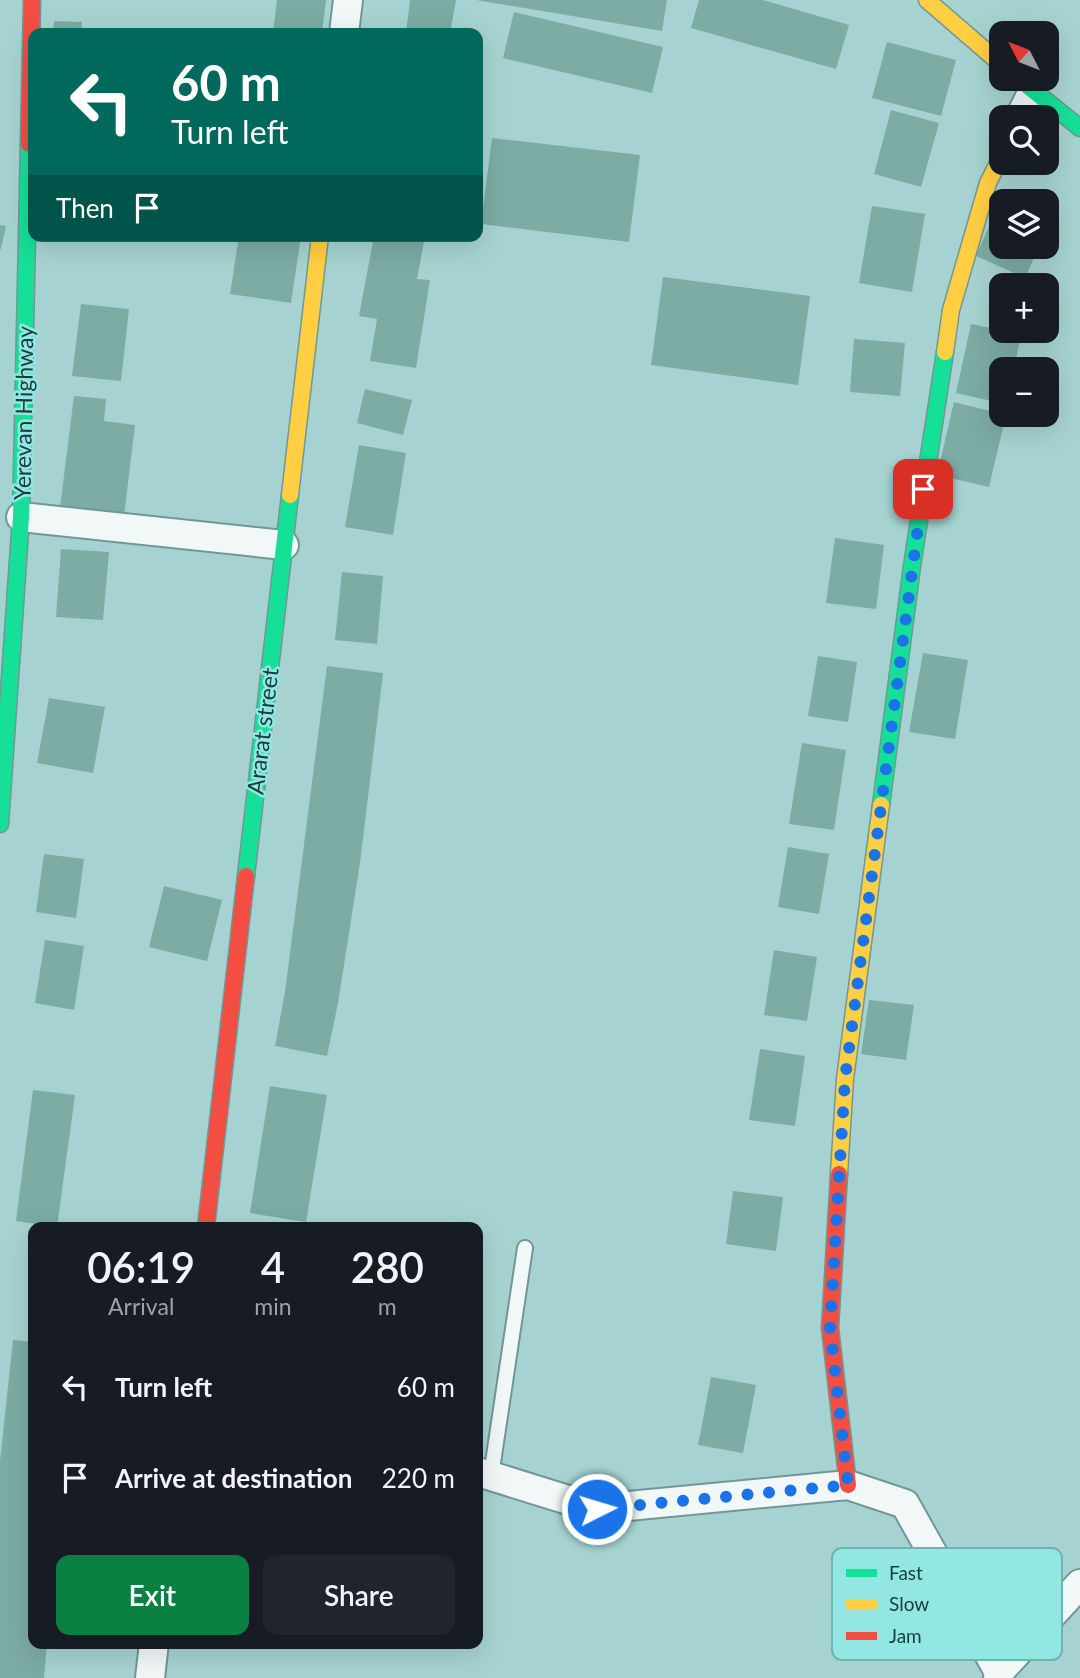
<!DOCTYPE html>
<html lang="en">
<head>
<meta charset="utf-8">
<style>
	:root { --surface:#171b24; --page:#20242c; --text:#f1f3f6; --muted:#9ea1a6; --accent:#0b8043 }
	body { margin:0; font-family:Lato,sans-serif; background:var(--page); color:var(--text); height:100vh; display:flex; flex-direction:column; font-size:26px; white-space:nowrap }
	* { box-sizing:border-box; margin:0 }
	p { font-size:23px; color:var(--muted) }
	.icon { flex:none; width:38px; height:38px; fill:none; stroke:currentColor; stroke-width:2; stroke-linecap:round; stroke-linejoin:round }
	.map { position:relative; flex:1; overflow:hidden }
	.drawer { position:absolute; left:28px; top:1222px; width:455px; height:427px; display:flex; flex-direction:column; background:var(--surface); border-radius:14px; box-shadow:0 7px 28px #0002 }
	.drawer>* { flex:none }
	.banner { position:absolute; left:28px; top:28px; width:455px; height:214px; border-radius:14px; box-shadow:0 7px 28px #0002; background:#00695c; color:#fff; overflow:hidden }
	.needle { width:46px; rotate:312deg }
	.tools { position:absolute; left:989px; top:21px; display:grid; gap:14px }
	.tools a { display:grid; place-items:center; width:70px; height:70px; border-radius:14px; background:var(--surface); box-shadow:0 7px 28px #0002; font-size:35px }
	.pin { position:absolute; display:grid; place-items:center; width:60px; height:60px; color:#fff; margin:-30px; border-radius:14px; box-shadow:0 4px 10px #0006 }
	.me { position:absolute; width:77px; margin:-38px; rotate:85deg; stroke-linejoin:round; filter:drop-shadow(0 0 5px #0008) }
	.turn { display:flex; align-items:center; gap:24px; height:147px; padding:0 28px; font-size:32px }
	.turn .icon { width:91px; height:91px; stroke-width:2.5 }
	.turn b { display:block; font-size:49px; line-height:60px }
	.then { display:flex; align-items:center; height:66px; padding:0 28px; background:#0003; gap:14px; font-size:26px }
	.eta { display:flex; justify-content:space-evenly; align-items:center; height:119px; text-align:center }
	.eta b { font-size:42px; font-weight:600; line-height:49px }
	.primary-button { display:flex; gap:14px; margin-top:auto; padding:14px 28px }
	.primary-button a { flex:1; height:80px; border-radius:14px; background:var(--accent); color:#fff; font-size:28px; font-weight:600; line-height:80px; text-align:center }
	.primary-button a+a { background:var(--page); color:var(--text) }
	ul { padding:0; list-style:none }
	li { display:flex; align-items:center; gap:21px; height:91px; padding:0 28px }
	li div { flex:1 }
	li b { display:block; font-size:26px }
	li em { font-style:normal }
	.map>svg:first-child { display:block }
	.building { fill:#7caca4 }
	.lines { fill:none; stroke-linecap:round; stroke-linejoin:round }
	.lane-casing { stroke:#729796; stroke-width:18 }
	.street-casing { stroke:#729796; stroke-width:32 }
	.fast-casing { stroke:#729796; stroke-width:19 }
	.slow-casing { stroke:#729796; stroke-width:19 }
	.jam-casing { stroke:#729796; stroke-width:19 }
	.lane { stroke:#f2f8f8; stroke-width:14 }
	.street { stroke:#f2f8f8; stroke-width:28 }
	.fast { stroke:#16e098; stroke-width:16 }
	.slow { stroke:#ffcf43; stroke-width:16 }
	.jam { stroke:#f24e42; stroke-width:16 }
	.route { stroke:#1a73e8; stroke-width:12; stroke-dasharray:0 21.6 }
	.labels { text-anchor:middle; stroke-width:5; stroke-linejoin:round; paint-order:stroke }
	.street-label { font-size:23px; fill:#193d3b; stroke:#92e7e2 }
	.key { fill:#92e7e2; stroke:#6eb4b0; stroke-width:2 }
	.key-label { font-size:19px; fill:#193d3b }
</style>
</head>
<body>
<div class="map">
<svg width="1080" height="1678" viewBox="0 0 1080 1678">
	<rect width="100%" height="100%" fill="#a6d3d1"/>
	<g class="building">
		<polygon points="277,0 326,0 322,33 273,33"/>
		<polygon points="410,0 456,0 450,33 406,33"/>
		<polygon points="476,0 667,0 662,31"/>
		<polygon points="699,0 763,0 849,25 836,69 691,28"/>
		<polygon points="514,12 663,47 652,93 503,58"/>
		<polygon points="54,21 82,22 81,33 53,33"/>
		<polygon points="887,42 956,60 941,116 872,98"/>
		<polygon points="891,110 939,123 921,187 874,174"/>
		<polygon points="492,138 640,155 629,242 481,224"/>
		<polygon points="872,206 925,214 912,292 859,283"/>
		<polygon points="998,206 1001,208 1001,247 1039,247 1025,278 976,256"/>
		<polygon points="0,225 6,226 1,249 0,249"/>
		<polygon points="239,236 301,236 291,303 230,294"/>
		<polygon points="374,236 425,236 417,279 430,280 416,368 370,361 377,319 359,316"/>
		<polygon points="663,277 810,296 798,385 651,365"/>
		<polygon points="81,304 129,309 121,381 72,376"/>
		<polygon points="971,324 1021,334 1014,369 1001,369 1001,403 956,393"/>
		<polygon points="854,339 905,343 900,396 850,392"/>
		<polygon points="365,389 412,400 403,435 357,423"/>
		<polygon points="74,396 106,399 104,421 135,425 124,516 60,508"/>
		<polygon points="954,402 1006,415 989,487 937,475"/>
		<polygon points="359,445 406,453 393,535 345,527"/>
		<polygon points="835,538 884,545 876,609 826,603"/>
		<polygon points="61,549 109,552 103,620 56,617"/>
		<polygon points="342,572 383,576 377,644 335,640"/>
		<polygon points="923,653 968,660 955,739 909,732"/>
		<polygon points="818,656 857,662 848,722 808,716"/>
		<polygon points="327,666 383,673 360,863 338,1003 327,1056 275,1046 285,992"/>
		<polygon points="49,698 105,707 93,773 37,763"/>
		<polygon points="802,743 846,750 834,830 789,824"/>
		<polygon points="788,847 829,854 819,914 778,907"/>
		<polygon points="44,854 84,859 76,918 36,912"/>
		<polygon points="164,886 222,900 207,961 149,947"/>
		<polygon points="45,940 84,946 74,1010 35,1003"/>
		<polygon points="774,950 817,957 807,1021 764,1015"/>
		<polygon points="869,1000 914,1005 906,1060 861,1054"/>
		<polygon points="760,1049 805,1056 795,1126 749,1120"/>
		<polygon points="270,1086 327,1095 306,1222 250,1213"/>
		<polygon points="33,1090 75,1095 57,1227 16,1221"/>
		<polygon points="733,1191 783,1197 776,1251 726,1244"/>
		<polygon points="13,1340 33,1342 33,1643 47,1643 44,1678 0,1678 0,1461"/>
		<polygon points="711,1377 756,1385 743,1453 698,1445"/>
	</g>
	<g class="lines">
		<g class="lane-casing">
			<polyline id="lane" points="491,1476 525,1248"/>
		</g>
		<g class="street-casing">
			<g id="street">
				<polyline points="344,33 348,0"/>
				<polyline points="1020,117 1033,91"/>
				<polyline points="21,517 284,545"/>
				<polyline points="478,1472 597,1509 848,1485 905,1504 999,1672 998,1678"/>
				<polyline points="999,1672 1080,1584"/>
				<polyline points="150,1678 154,1643"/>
			</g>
		</g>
		<g class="fast-casing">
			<g id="fast">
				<polyline points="1019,79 1080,128"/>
				<polyline points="881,805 912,566 945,352"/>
				<polyline points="0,824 21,517 29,144"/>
				<polyline points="246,876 290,495"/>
			</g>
		</g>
		<g class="slow-casing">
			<g id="slow">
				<polyline points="927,0 1001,64"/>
				<polyline points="945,352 951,310 988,183 1001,157"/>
				<polyline points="290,495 320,236"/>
				<polyline points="839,1174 845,1079 881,805"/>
			</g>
		</g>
		<g class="jam-casing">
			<g id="jam">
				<polyline points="29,144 32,0"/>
				<polyline points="839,1174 830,1328 848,1485"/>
				<polyline points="206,1227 246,876"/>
			</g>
		</g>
		<use href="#lane" class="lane"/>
		<use href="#street" class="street"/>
		<use href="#fast" class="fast"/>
		<use href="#slow" class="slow"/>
		<use href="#jam" class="jam"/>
	</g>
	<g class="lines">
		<polyline class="route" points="597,1509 848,1485 830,1328 845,1079 923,489"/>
	</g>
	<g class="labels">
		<g class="street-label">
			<text transform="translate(24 413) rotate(-89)" y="8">Yerevan Highway</text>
			<text transform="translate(263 731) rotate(-83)" y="8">Ararat street</text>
		</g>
	</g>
	<rect x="832" y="1548" width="230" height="112" rx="10" class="key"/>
	<rect x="846" y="1569" width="31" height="8" fill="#16e098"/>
	<rect x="846" y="1600" width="31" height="9" fill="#ffcf43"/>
	<rect x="846" y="1632" width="31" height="8" fill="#f24e42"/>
	<g class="key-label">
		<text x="889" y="1580">Fast</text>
		<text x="889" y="1611">Slow</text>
		<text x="889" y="1643">Jam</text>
	</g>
</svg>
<div class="tools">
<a><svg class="needle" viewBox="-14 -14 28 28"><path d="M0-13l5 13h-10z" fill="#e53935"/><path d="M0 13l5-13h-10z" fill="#9ea1a6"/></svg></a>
<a><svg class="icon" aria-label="search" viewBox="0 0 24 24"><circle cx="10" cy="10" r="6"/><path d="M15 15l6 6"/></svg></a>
<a><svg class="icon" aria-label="layers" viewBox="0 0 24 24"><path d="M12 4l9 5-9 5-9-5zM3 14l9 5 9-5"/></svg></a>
<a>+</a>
<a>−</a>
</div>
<div class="pin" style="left:923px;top:489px;background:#d93025"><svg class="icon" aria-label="arrive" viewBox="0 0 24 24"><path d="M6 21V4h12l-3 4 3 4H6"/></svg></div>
<svg class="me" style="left:597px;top:1509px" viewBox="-20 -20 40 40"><circle r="17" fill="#1a73e8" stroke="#fff" stroke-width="3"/><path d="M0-11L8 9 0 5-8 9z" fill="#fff"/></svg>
<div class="banner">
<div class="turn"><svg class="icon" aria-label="left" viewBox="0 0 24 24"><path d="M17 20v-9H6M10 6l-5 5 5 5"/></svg><div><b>60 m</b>Turn left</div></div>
<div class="then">Then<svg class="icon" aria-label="arrive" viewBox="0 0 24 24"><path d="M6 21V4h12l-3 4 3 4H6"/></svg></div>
</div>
<section class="drawer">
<div class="eta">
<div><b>06:19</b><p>Arrival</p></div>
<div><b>4</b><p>min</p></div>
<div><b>280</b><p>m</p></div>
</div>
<ul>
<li><svg class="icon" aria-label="left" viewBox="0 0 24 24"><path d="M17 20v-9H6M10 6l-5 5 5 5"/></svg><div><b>Turn left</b></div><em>60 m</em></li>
<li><svg class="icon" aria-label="arrive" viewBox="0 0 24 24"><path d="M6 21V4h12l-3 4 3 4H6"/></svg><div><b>Arrive at destination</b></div><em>220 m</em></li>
</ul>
<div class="primary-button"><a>Exit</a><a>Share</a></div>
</section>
</div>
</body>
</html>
